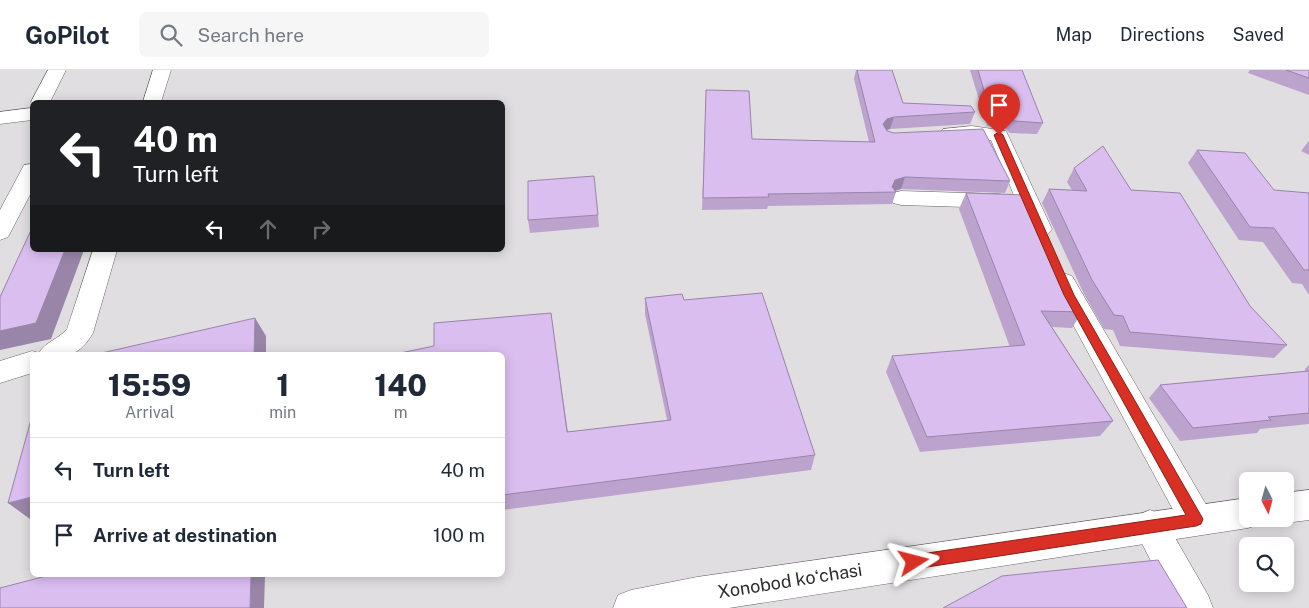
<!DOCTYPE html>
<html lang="en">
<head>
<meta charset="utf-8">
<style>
	:root { --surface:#fff; --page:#f6f6f7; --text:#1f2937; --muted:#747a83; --line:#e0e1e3 }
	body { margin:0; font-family:"Public Sans",sans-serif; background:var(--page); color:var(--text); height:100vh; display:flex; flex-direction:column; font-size:19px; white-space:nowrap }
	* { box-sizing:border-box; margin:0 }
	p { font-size:16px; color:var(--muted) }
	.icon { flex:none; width:28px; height:28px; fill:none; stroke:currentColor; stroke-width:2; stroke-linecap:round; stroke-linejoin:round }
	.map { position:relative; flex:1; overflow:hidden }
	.sheet { position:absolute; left:30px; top:282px; width:475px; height:225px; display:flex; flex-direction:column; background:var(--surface); border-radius:8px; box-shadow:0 2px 12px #0003 }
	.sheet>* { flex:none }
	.banner { position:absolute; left:30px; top:30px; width:475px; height:152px; border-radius:8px; box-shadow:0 2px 12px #0003; background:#202124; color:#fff; overflow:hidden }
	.needle { width:32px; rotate:174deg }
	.fabs { position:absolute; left:1239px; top:402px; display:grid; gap:10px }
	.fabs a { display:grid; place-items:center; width:55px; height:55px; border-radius:8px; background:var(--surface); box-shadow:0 2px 12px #0003; font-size:25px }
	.pin { position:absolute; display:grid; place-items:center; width:42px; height:42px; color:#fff; margin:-51px -21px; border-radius:50% 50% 50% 0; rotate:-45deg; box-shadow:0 0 5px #0007 }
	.pin .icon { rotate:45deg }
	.me { position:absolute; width:55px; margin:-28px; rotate:81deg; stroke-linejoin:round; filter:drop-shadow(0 0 4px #0008) }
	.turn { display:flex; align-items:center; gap:18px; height:105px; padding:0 20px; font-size:22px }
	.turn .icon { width:65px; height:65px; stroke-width:2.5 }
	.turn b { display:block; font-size:35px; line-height:42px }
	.lanes { display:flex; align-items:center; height:48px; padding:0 20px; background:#0003; justify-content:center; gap:25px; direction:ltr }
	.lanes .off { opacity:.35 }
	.eta { display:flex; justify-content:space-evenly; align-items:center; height:85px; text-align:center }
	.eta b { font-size:30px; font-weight:800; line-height:35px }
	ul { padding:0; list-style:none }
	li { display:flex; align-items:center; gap:15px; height:65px; padding:0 20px; border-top:1px solid var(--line) }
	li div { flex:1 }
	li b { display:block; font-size:19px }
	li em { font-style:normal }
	header { display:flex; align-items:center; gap:30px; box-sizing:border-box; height:70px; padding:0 25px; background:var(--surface); border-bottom:1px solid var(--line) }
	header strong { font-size:24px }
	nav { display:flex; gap:28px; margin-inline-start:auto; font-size:18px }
	.search { width:350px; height:45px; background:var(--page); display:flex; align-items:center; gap:12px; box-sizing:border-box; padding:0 18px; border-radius:8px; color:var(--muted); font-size:19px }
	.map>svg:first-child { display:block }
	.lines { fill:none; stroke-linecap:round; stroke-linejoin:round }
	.minor-casing { stroke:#656366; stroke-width:1 }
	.major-casing { stroke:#656366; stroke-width:1 }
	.minor { fill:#fff; fill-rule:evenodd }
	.major { fill:#fff; fill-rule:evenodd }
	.wall { fill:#bca3ce }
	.shaded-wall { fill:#9985a8 }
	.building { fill:#dbbef0; stroke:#9985a8 }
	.route { fill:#d93025; stroke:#8d1f18 }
	.labels { text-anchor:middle; stroke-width:4; stroke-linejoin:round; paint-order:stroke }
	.near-street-label { font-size:18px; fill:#2c2c2d; stroke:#fff }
</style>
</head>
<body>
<header>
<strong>GoPilot</strong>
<div class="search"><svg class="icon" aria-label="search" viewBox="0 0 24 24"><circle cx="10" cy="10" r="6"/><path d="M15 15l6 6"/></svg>Search here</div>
<nav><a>Map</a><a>Directions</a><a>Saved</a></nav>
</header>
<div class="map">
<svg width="1309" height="538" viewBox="0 0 1309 538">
	<rect width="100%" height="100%" fill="#e0dee1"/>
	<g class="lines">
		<g class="minor-casing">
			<g id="minor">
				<polygon points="48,0 66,0 50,32 32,34 31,32"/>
				<polygon points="153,0 171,0 161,32 143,32"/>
				<polygon points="32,38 32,50 0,54 0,42"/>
				<path d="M972,56L1006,61L1052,159L1048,164L1040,167L1032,164L1028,159L991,70C975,68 958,71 943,67L940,63L943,59Z"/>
				<polygon points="32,94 32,121 8,167 0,170 0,140 24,95"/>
				<polygon points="901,121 999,124 1007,126 1010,131 1007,136 999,138 901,135 893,133 890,128 893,123"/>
				<path d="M93,180H117L93,263C76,292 62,285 32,285V303L0,313V291L32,281L39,283C45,272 59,269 67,259Z"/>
				<polygon points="1063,203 1072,206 1208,438 1213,449 1208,460 1196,464 1184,460 1050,212 1054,206"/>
				<polygon points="1150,440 1162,445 1208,525 1213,538 1175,538 1133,456 1138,445"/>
			</g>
		</g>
		<g class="major-casing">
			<g id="major">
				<polygon points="1309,420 1309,450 1285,453 1273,449 1285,449 1285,423"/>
				<polygon points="1248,428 1248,449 1262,449 1260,454 1248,458 729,538 613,538 618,525 631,520 697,507"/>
			</g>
		</g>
		<use href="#minor" class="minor"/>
		<use href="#major" class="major"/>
	</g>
	<g class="wall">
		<polygon points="856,0 892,0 903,33 975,42 970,54 890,59 886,60 1010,111 1005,123 901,119 895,121 896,122 892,134 768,136 767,139 702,140 706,20 752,69 869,72 854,9"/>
		<polygon points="970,0 1022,0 1043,53 1037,64 1010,63 1006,59 987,56"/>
		<polygon points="1250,0 1309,0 1309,25 1248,3"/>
		<polygon points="1309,71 1309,85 1301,81"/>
		<polygon points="1197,80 1274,120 1309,123 1309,225 1302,214 1292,213 1263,172 1239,170 1188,93"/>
		<polygon points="1074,98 1131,120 1250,236 1287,275 1274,288 1120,276 1113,260 1104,259 1084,224 1042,133 1049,119 1072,120 1067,112"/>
		<polygon points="966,123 1064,210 1082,242 1072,258 1052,257 1113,351 1100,366 920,382 886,302 892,286 1010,277 959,139"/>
		<polygon points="598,145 599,157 530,163 528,150"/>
		<polygon points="762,223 815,385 811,400 502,440 502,285 391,285 434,276 434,253 551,243 568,362 667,350 645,244 645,228 682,224 684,230"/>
		<polygon points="1309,295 1309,354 1260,359 1257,363 1180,371 1149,328 1160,315 1305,301 1305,299"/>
	</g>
	<g class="shaded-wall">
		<polygon points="894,47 890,59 883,61 883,54 887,49"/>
		<polygon points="905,107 901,119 890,122 895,110"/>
		<polygon points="65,180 84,180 51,269 0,280 0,261"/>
		<polygon points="255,248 266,266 266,285 254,285"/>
		<polygon points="32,427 32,449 30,449 8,433"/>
		<polygon points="251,505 265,505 264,538 250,538"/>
	</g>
	<g class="building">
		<polygon points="857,0 892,0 903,33 971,36 975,42 894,47 887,49 883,54 887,61 894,63 983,59 1010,111 905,107 895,110 892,117 896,122 768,124 769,127 703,128 706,20 749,21 752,69 875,72"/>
		<polygon points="978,0 1022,0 1043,53 1015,51 1011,47 991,44"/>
		<polygon points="1286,0 1309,0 1309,8"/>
		<polygon points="1103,76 1131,120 1180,123 1250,236 1287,275 1130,262 1123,246 1114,245 1092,210 1049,119 1087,121 1074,98"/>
		<polygon points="1197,80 1245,83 1274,120 1309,123 1309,200 1304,200 1274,158 1250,157"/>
		<polygon points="594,106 598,145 528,150 528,111"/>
		<polygon points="966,123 1026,125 1064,210 1082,242 1041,241 1113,351 927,367 892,286 1025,275"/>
		<polygon points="32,158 32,180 65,180 36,253 0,261 0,227"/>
		<polygon points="762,223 815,385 502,425 502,285 391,285 434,276 434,253 551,243 567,362 671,350 645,228 682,224 684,230"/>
		<polygon points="255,248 254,285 93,285"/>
		<polygon points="1309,301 1309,343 1268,347 1271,350 1193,358 1160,315"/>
		<polygon points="32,346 32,427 8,433"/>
		<polygon points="1158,490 1187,538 943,538 1002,506"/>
		<polygon points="50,505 251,505 250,538 0,538 0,518"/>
	</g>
	<polygon class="route" points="999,62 1003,65 1074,225 1203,449 1201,454 1196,456 914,499 908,497 906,492 908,487 914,485 1186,445 1064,225 994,65"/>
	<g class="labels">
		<g class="near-street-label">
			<text transform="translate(790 511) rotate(-9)" y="6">Xonobod koʻchasi</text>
		</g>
	</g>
</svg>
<div class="fabs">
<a><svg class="needle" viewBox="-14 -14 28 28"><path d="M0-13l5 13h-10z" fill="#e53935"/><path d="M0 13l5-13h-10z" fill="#747a83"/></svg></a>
<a><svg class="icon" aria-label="search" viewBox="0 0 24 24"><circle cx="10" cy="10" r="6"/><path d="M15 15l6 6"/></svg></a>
</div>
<div class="pin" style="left:999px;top:65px;background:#d93025"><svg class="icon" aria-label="arrive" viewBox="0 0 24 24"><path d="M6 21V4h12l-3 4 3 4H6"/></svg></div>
<svg class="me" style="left:914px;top:492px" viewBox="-20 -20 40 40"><path d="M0-17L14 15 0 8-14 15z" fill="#d93025" stroke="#fff" stroke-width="4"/></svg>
<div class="banner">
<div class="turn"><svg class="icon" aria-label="left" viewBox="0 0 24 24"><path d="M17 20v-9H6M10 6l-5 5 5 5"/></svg><div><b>40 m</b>Turn left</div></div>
<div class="lanes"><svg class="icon" aria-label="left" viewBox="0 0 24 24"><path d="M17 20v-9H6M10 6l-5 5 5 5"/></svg><svg class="icon off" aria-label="ahead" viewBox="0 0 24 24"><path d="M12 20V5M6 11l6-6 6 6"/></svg><svg class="icon off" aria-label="right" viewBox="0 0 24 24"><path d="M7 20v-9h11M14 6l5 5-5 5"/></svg></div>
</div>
<section class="sheet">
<div class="eta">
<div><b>15:59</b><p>Arrival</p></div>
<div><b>1</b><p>min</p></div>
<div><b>140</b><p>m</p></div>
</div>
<ul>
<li><svg class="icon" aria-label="left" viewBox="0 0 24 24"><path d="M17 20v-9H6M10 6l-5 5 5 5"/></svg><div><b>Turn left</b></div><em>40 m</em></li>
<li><svg class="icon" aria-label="arrive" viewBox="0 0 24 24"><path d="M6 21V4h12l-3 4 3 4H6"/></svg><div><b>Arrive at destination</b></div><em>100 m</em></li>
</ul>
</section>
</div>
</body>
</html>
